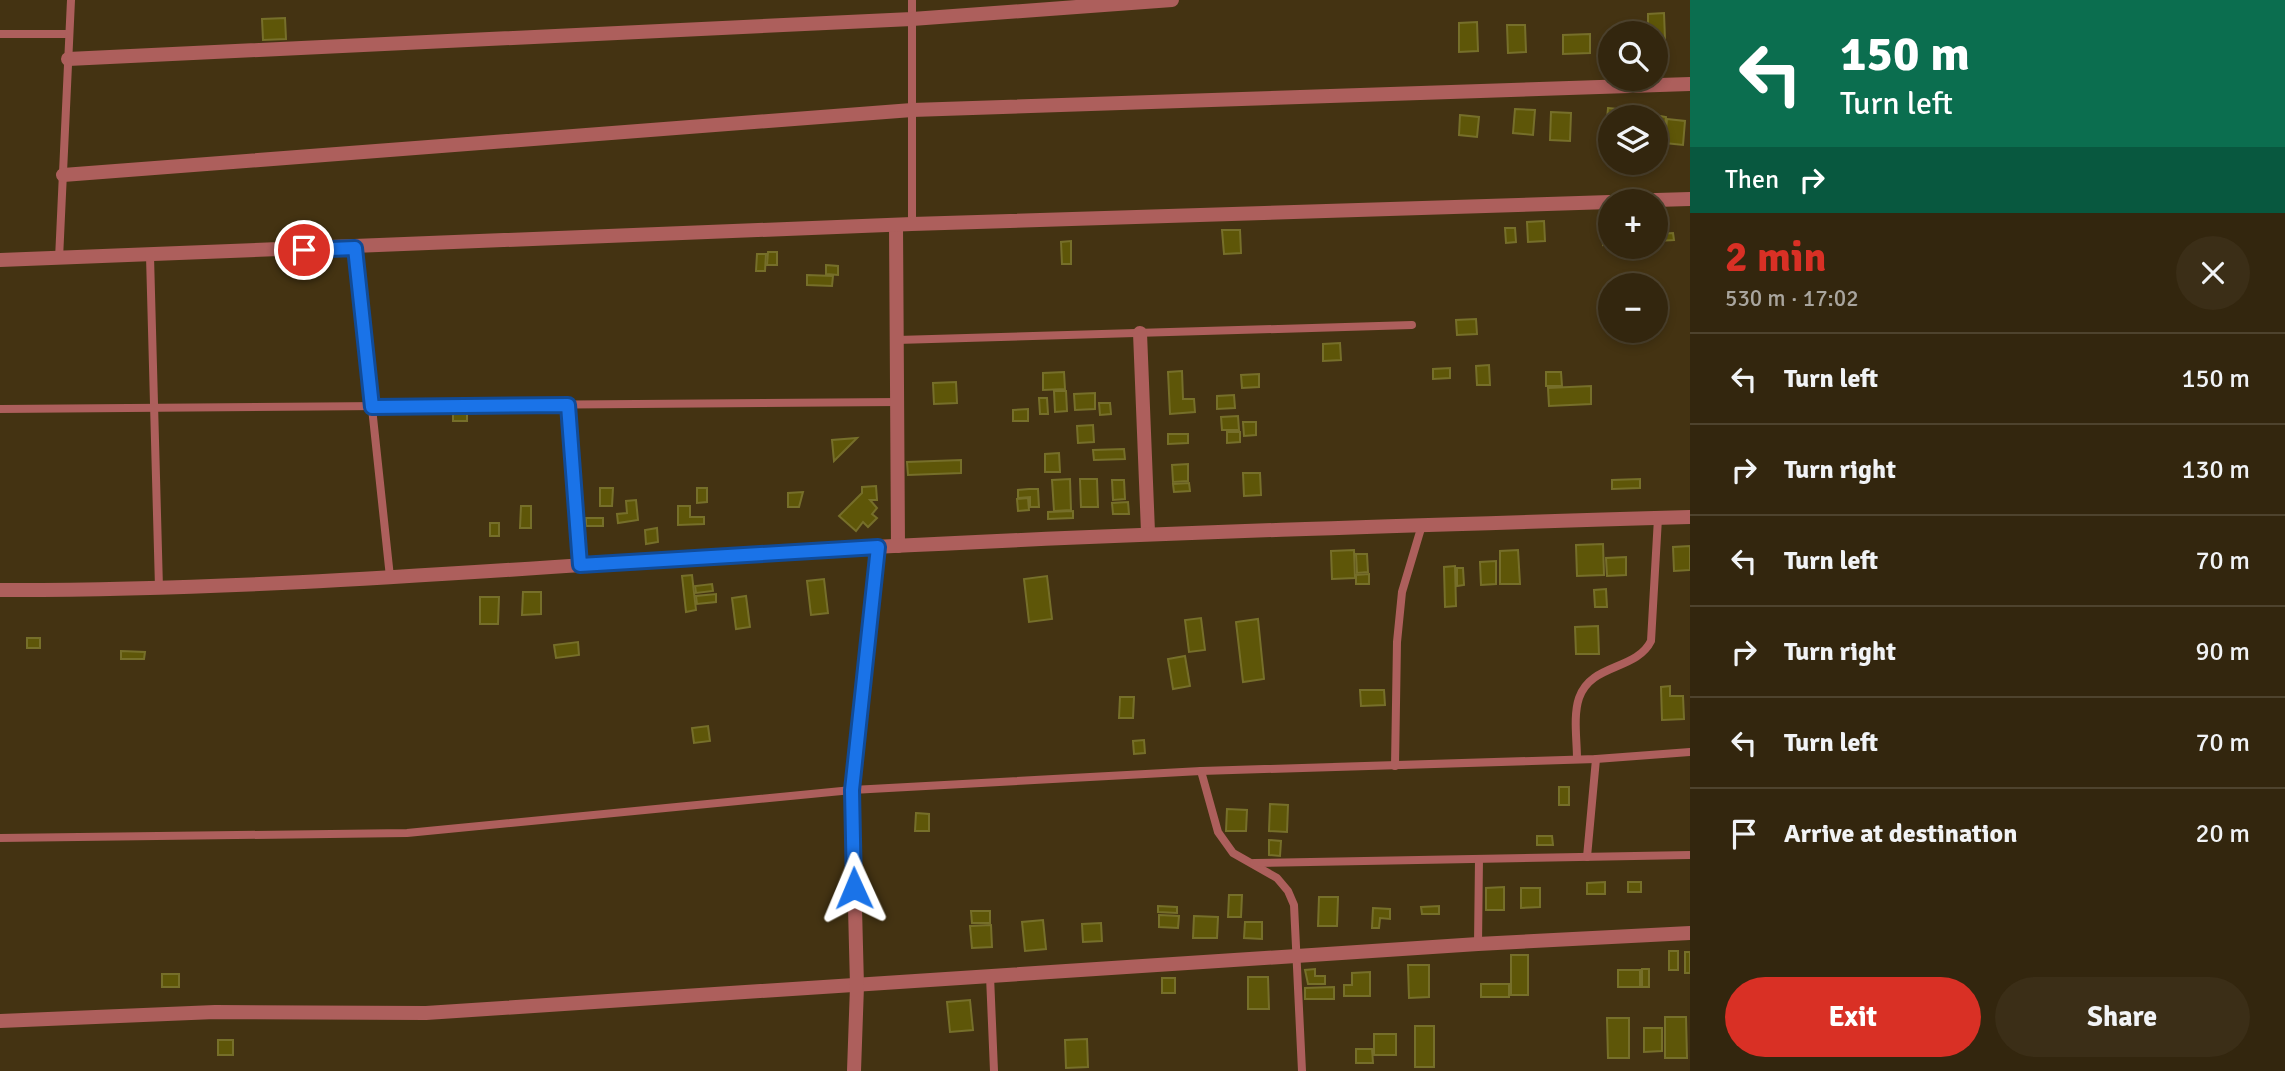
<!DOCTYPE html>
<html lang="en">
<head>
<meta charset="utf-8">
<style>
	:root { --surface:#33260e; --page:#3b2e17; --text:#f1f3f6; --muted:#a9a59e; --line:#4e432e; --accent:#d93025 }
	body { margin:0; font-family:Signika,sans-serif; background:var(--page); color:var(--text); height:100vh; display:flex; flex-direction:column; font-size:26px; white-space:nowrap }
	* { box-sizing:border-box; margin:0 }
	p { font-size:23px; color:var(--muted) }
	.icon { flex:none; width:38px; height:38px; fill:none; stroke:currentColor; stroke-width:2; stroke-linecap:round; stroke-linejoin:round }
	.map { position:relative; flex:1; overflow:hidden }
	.details { display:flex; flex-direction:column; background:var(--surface); width:595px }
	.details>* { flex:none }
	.banner { background:#0b6e4f; color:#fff; overflow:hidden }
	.controls { position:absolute; left:1598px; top:21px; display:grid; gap:14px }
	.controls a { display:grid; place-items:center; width:70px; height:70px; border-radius:50%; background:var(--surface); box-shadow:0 4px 10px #0003,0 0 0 2px var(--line); font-size:35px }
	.pin { position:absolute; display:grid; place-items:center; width:60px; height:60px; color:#fff; margin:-30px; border:4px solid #fff; border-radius:50%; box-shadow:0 2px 7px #0007 }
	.me { position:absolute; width:77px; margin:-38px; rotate:359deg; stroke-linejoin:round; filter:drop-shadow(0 0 5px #0008) }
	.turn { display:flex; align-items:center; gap:24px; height:147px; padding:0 35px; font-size:32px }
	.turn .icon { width:91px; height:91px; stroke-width:2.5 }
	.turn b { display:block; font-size:49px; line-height:60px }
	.then { display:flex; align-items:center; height:66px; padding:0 35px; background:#0003; gap:14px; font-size:26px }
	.round { display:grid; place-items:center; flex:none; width:74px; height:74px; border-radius:37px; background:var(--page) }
	.summary { display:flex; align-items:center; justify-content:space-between; height:119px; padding:0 35px }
	h1 { font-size:42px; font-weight:800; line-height:52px; color:var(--accent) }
	.action { display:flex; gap:14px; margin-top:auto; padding:14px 35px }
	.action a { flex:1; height:80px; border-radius:42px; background:var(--accent); color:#fff; font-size:28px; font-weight:800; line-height:80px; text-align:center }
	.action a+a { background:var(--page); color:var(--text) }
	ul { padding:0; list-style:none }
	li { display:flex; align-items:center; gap:21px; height:91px; padding:0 35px; border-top:2px solid var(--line) }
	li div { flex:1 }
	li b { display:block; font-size:26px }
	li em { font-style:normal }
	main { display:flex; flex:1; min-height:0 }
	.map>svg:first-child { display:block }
	.building { fill:#5e5608; stroke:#766f2a; stroke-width:2 }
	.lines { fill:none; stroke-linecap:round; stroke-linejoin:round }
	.service { stroke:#ad5f5c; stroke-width:8 }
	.minor { stroke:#ad5f5c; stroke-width:14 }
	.route-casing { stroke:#114b97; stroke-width:18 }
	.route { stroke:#1a73e8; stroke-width:12 }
</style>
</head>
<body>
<main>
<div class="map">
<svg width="1690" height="1071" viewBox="0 0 1690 1071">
	<rect width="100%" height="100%" fill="#443312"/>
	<g class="building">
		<polygon points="1664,13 1665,39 1656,39 1656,33 1648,33 1648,14"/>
		<polygon points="285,18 286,39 263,40 262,19"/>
		<polygon points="1477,22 1478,51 1459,52 1459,23"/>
		<polygon points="1507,25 1525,25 1526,52 1508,53"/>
		<polygon points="1590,34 1590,53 1563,54 1563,35"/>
		<polygon points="1608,108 1626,110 1625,117 1610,117 1610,143 1605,143"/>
		<polygon points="1515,109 1535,110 1533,135 1513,133"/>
		<polygon points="1551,112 1571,113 1570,141 1550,140"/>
		<polygon points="1460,115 1479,117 1477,137 1459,135"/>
		<polygon points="1660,116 1666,117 1663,143 1657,143"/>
		<polygon points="1667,119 1685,121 1683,145 1665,143"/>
		<polygon points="1544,221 1545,241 1528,242 1527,222"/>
		<polygon points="1505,228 1515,228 1516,242 1506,243"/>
		<polygon points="1610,228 1610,244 1603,245 1602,229"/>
		<polygon points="1222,230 1240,230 1241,253 1224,254"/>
		<polygon points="1673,233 1674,240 1656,241 1656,234"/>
		<polygon points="1071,241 1071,264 1062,264 1061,242"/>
		<polygon points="768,252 777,252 777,265 767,265"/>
		<polygon points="757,254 766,254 765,271 756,271"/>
		<polygon points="826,265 838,266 838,275 826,274"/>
		<polygon points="807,275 833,276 832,286 807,285"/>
		<polygon points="1476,319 1477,334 1457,335 1456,320"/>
		<polygon points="1340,343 1341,360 1323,361 1323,344"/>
		<polygon points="1489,365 1490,385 1477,385 1476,366"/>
		<polygon points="1450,368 1450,378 1433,379 1433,369"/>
		<polygon points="1182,371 1183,399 1194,399 1195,412 1170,414 1168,372"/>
		<polygon points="1064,372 1065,389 1043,390 1043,373"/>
		<polygon points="1546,372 1561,372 1562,386 1546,386"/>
		<polygon points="1259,374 1259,387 1242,388 1241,375"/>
		<polygon points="956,382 957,403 934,404 933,383"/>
		<polygon points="1591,386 1591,404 1549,406 1548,388"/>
		<polygon points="1054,391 1066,391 1067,411 1055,412"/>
		<polygon points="1095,393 1095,409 1075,410 1074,394"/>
		<polygon points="1234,395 1235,408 1217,409 1217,396"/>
		<polygon points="1039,398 1047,398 1048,414 1040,414"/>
		<polygon points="1099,403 1110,403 1111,414 1100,415"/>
		<polygon points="1028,409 1028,421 1013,421 1013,410"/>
		<rect x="453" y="413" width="14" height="8"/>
		<polygon points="1238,416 1239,430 1222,430 1221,417"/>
		<polygon points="1243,422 1256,422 1256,435 1244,436"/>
		<polygon points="1093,425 1094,442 1078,443 1077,426"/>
		<polygon points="1227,432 1240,432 1240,442 1227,443"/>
		<polygon points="1168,434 1188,434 1188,443 1168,444"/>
		<polygon points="857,438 834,461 832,440"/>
		<polygon points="1124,449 1125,459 1094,460 1093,450"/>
		<polygon points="1059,453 1060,472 1045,472 1045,454"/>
		<polygon points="961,460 961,473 908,475 907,462"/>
		<polygon points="1188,464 1188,481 1173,482 1172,465"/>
		<polygon points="1243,473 1260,473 1261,495 1244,496"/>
		<polygon points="1070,479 1071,510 1054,511 1052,480"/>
		<polygon points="1080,479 1097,479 1098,507 1081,507"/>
		<polygon points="1640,479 1640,488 1612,489 1612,480"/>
		<polygon points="1112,480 1124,480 1125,499 1113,500"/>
		<polygon points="1189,483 1190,491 1174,492 1173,484"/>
		<polygon points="876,486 877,500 870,500 877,508 872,514 877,518 868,527 863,522 856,531 839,516 862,493 862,487"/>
		<polygon points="600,488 613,488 612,506 600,506"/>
		<polygon points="697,488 707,488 707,502 697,503"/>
		<polygon points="1029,489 1038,489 1039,507 1030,507 1030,497 1018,498 1018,490"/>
		<polygon points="803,492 799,507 788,507 788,493"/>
		<polygon points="1028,498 1029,510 1018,511 1017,499"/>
		<polygon points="636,500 638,520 618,523 617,514 627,513 626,501"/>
		<polygon points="1128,502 1129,514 1113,514 1112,503"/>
		<polygon points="521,506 531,506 531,528 520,528"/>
		<polygon points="678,506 690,506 690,517 704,517 704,524 678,525"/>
		<polygon points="1073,511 1073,518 1048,519 1048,512"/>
		<rect x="586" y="518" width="17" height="8"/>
		<rect x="490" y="523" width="9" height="13"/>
		<polygon points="657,528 658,542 646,544 645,530"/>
		<polygon points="1603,544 1604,575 1577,576 1576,545"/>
		<polygon points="1690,546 1690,570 1674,571 1673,547"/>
		<polygon points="1354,550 1355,578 1332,579 1331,551"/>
		<polygon points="1518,550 1520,584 1500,584 1500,551"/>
		<polygon points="1356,554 1367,554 1368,572 1357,573"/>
		<polygon points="1626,557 1626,575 1607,576 1606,558"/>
		<polygon points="1496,561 1496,584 1481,585 1480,562"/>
		<polygon points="1455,566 1456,606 1445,607 1444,567"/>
		<polygon points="1457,568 1463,568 1464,585 1457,586"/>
		<polygon points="1369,574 1369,584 1356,584 1356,575"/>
		<polygon points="692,575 696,610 686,612 682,576"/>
		<polygon points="1047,576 1052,619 1029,622 1024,579"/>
		<polygon points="824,579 828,613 811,615 807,581"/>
		<polygon points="712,584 713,591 696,593 695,586"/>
		<polygon points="1606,589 1607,607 1595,607 1594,590"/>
		<polygon points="523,592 541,592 541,614 522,615"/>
		<polygon points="716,594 716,602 697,604 696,596"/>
		<polygon points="746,596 750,627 736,629 732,598"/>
		<polygon points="480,597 499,597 498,624 480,624"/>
		<polygon points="1201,618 1205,650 1189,652 1185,620"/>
		<polygon points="1258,619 1264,679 1243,682 1236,622"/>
		<polygon points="1598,626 1599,654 1576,654 1575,627"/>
		<rect x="27" y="638" width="13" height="10"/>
		<polygon points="578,642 579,655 556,658 554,645"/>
		<polygon points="121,651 145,652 144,659 121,659"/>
		<polygon points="1185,656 1190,686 1173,689 1168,659"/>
		<polygon points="1670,686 1670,696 1683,696 1684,719 1662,720 1661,687"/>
		<polygon points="1360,690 1384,690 1385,705 1361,706"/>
		<polygon points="1120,697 1134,697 1133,718 1119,718"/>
		<polygon points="708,726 710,741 694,743 692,728"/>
		<polygon points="1144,740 1145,753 1134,754 1133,741"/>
		<rect x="1559" y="787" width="10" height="18"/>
		<polygon points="1270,804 1288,805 1287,832 1269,831"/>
		<polygon points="1227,809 1247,810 1246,831 1226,831"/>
		<polygon points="916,813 929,814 929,831 915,831"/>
		<polygon points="1537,836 1552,836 1553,845 1537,845"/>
		<polygon points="1269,840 1281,841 1280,856 1269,855"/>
		<polygon points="1605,882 1605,894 1587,894 1587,883"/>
		<rect x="1628" y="882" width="13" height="10"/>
		<polygon points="1504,887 1504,910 1486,910 1486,888"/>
		<polygon points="1521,888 1540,888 1540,907 1521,908"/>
		<polygon points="1229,895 1242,895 1241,917 1228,917"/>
		<polygon points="1319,897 1338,897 1337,926 1318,926"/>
		<polygon points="1158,906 1177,907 1177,913 1158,912"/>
		<polygon points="1439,906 1439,914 1422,914 1421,907"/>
		<polygon points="1373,908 1390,909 1390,919 1380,918 1379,928 1372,928"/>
		<polygon points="971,911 990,911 990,923 972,923"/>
		<polygon points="1159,915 1179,916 1178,928 1159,927"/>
		<polygon points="1194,916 1218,917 1217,938 1193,938"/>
		<polygon points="1043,920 1046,949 1025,951 1022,922"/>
		<polygon points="1245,922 1262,922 1262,939 1244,938"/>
		<polygon points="1101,923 1102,941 1083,942 1082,924"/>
		<polygon points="991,925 992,947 972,948 970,926"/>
		<rect x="1669" y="951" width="9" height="19"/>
		<rect x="1685" y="952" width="5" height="21"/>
		<rect x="1511" y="955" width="17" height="40"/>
		<polygon points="1408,965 1429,965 1429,997 1409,998"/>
		<polygon points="1315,969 1315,976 1325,976 1325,984 1308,984 1305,970"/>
		<rect x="1642" y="969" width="7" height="18"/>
		<rect x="1618" y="970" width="22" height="17"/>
		<polygon points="1370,972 1370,996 1344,996 1344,985 1352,985 1352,973"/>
		<rect x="162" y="974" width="17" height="13"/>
		<polygon points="1248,977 1268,977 1269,1009 1248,1009"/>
		<rect x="1162" y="978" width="13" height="15"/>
		<rect x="1481" y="984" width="28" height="13"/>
		<polygon points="1334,987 1334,999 1305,999 1305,988"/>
		<polygon points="970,1000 973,1030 950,1032 947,1002"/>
		<polygon points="1665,1017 1686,1017 1687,1058 1665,1058"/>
		<polygon points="1607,1018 1629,1018 1629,1058 1608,1058"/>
		<rect x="1415" y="1026" width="19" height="41"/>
		<polygon points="1644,1028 1662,1028 1662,1051 1644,1052"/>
		<rect x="1374" y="1034" width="22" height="21"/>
		<polygon points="1087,1039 1088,1067 1066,1068 1065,1040"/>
		<rect x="218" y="1040" width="15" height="15"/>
		<polygon points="1356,1049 1372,1049 1373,1063 1356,1063"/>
	</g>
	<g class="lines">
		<g class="service">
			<polyline points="912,0 912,224"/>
			<polyline points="0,34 69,34"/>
			<polyline points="355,248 390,577"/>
			<polyline points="150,256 159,588"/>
			<polyline points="59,259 71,0"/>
			<polyline points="897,340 1412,325"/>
			<polyline points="568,405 580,565"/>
			<polyline points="0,409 898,402"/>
			<path d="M1577,759C1577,740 1573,716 1579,698C1591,663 1636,671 1651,641L1658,518"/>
			<polyline points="1395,766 1397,642 1402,592 1422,525"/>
			<polyline points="1201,771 1218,832 1233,853 1277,878 1288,891 1294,905 1302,1071"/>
			<polyline points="0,838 407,833 852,790 1201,771 1596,759 1690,752"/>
			<polyline points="1587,857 1596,759"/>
			<polyline points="1254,863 1690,855"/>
			<polyline points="1478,944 1479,859"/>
			<polyline points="990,976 994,1071"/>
		</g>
		<g class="minor">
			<polyline points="68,59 912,19 1172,0"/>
			<polyline points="63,175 912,110 1690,84"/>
			<polyline points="1622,201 1690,199"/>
			<polyline points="896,225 898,546"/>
			<polyline points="0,260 912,224 1610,202"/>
			<polyline points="1140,333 1148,532"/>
			<path d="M0,590C292,591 583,562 874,547C1146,533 1418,525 1690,517"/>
			<polyline points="0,1021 215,1012 426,1013 1478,944 1690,933"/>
			<polyline points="854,1071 857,986 852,790 878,547"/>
		</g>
	</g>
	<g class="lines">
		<g class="route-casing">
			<polyline id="route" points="304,250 355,248 372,407 568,405 580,565 878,547 852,790 854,888"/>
		</g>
		<use href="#route" class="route"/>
	</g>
</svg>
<div class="controls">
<a><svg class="icon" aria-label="search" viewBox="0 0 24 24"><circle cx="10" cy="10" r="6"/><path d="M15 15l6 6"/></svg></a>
<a><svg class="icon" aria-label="layers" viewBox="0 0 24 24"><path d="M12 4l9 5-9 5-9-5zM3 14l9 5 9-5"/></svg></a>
<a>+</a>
<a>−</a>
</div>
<div class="pin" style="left:304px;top:250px;background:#d93025"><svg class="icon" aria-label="arrive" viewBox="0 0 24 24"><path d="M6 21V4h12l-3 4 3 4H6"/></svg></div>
<svg class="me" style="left:854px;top:888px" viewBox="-20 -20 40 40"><path d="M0-17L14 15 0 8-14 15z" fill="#1a73e8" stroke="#fff" stroke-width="4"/></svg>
</div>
<section class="details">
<div class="banner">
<div class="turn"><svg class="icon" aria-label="left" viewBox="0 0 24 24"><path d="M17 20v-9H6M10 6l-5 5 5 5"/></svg><div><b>150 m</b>Turn left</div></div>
<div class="then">Then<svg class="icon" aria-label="right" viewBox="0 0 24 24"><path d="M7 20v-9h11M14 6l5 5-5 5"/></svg></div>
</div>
<div class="summary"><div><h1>2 min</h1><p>530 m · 17:02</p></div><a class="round"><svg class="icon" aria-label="close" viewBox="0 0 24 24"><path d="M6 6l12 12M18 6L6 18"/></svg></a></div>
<ul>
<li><svg class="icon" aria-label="left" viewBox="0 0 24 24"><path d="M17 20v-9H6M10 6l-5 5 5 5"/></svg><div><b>Turn left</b></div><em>150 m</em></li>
<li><svg class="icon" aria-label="right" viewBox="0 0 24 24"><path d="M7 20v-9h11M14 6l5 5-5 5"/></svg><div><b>Turn right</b></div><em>130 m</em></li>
<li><svg class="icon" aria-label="left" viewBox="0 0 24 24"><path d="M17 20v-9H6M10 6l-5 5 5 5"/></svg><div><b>Turn left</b></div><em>70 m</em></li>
<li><svg class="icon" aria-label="right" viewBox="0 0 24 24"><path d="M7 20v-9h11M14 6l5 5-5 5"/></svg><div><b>Turn right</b></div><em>90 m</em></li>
<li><svg class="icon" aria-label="left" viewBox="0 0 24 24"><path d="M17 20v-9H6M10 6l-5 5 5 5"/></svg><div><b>Turn left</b></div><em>70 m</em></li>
<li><svg class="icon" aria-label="arrive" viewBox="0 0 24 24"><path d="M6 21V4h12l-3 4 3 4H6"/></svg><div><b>Arrive at destination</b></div><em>20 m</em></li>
</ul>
<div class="action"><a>Exit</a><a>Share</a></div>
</section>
</main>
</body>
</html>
